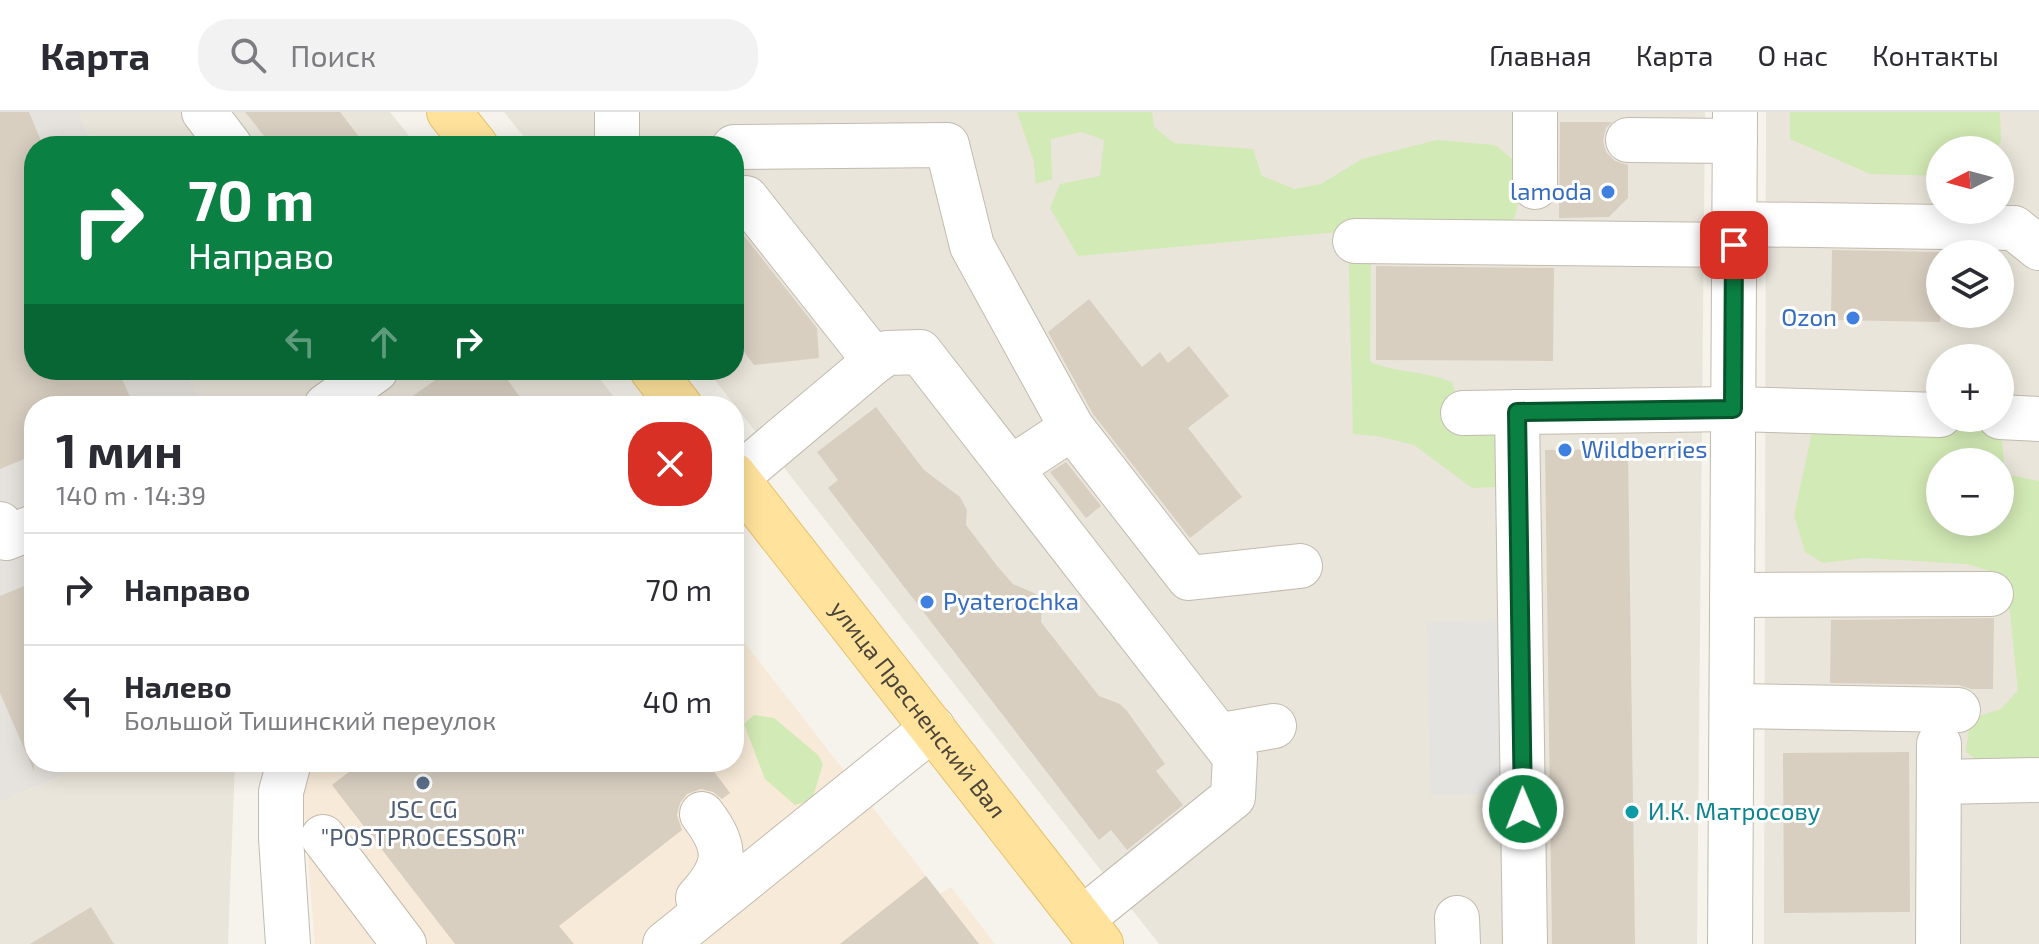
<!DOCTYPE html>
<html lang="ru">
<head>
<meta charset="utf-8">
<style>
	:root { --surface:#fff; --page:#f2f2f3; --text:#2b2b33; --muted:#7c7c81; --line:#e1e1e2 }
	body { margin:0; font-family:"Exo 2",sans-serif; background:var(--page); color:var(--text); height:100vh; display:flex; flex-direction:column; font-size:30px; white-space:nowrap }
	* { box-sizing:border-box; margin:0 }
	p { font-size:26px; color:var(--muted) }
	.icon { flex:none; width:44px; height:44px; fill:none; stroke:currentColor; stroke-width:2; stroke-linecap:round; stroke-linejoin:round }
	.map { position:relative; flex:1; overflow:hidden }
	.side { position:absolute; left:24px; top:284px; width:720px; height:376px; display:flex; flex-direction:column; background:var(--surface); border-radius:32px; box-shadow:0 4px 20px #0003 }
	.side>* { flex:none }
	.hud { position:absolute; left:24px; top:24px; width:720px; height:244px; border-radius:32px; box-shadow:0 4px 20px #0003; background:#0b8043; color:#fff; overflow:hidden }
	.needle { width:52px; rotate:264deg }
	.fabs { position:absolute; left:1926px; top:24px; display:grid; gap:16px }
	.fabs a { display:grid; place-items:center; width:88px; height:88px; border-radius:50%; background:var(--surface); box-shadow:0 4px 20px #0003; font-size:40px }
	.pin { position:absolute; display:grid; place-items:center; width:68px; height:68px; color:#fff; margin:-34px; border-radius:16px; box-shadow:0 4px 12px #0006 }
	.me { position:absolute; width:88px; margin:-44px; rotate:359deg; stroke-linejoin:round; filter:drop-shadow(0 0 6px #0008) }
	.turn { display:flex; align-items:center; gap:28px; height:168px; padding:0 32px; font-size:36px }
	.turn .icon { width:104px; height:104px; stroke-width:2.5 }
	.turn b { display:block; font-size:56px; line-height:68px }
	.lanes { display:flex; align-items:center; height:76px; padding:0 32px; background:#0003; justify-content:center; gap:40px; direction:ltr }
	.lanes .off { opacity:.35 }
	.round { display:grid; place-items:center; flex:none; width:84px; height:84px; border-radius:32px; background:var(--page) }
	.headline { display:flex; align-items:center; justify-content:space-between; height:136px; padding:0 32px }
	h1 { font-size:48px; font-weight:700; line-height:60px }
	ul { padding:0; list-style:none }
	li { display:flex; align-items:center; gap:24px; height:112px; padding:0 32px; border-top:2px solid var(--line) }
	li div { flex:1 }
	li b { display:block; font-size:30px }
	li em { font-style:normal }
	header { display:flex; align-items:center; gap:48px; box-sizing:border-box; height:112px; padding:0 40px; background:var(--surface); border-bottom:2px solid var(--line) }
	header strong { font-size:38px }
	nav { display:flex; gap:44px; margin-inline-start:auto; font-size:28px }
	.search { width:560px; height:72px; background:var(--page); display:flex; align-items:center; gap:20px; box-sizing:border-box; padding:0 28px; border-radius:32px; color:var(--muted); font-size:30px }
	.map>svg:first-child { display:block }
	.residential { fill:#eae5da; fill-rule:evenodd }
	.commercial { fill:#f7ead8 }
	.industrial { fill:#e6e2dd }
	.green { fill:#d2eab5; fill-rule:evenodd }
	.parking { fill:#e5e3e0 }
	.building { fill:#d8cfc1 }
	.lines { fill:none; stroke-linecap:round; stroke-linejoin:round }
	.minor-casing { stroke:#c2bbae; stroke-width:46 }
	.major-casing { stroke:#e6c16a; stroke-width:46 }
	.minor { stroke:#fff; stroke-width:44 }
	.major { stroke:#ffe39c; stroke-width:44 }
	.route-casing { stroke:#07532c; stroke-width:20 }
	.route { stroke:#0b8043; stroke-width:14 }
	.shop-dot { fill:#3f7fe0; stroke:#fff; stroke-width:3 }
	.service-dot { fill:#5c6f8a; stroke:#fff; stroke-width:3 }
	.culture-dot { fill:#0f9aa8; stroke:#fff; stroke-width:3 }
	.labels { text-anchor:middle; stroke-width:6; stroke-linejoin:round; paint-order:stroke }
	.shop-label { font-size:24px; fill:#366cbe; stroke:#fff; text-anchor:end }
	.street-label { font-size:24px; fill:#4b4439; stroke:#fff }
	.service-label { font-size:24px; fill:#4e5e75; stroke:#fff }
	.culture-label { font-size:24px; fill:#0d838f; stroke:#fff; text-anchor:start }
</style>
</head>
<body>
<header>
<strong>Карта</strong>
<div class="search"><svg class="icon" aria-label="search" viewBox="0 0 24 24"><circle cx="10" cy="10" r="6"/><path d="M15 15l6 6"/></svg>Поиск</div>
<nav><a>Главная</a><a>Карта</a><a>О нас</a><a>Контакты</a></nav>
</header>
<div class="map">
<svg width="2039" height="832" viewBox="0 0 2039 832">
	<rect width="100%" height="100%" fill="#f6f3ec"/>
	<g class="residential">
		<polygon points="79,0 390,0 417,34 93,34"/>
		<polygon points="504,0 1705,0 1697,832 1159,832 707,258 734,258 734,34 531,34"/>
		<path d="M1766,0H2039V832H1764ZM1940,38H2000V98H1940ZM1940,142H2000V202H1940ZM1940,246H2000V306H1940ZM1940,350H2000V410H1940Z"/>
		<polygon points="186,258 593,258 621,294 201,294"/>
		<polygon points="92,650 235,650 228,832 0,832 0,690"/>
	</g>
	<polygon class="commercial" points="734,517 940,782 951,775 995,832 315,832 301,665 321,650 734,650"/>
	<polygon class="industrial" points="0,0 79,0 93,34 34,34 34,258 186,258 201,294 34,294 34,650 92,650 0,690"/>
	<g class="green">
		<path d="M1017,0H1152L1154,15L1174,31L1253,37L1262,64L1295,77L1321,72L1362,47L1437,28L1495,33L1520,53C1522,75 1519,92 1512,113L1371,146L1370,250C1396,261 1426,259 1452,270L1464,307L1492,318L1506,343L1495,375L1472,376L1414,333L1377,324L1353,322L1348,119L1078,144L1050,96L1060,72L1100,64L1104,28L1082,20L1051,27L1052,67L1036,72L1034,50Z"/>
		<polygon points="1790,0 2000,0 2001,29 1996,38 1940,38 1940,64 1870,62 1790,27"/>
		<path d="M1815,307L1993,314L2002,328L2005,362L2039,369V652L1989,658L1966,640L1970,607L2001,597L2018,578L2006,464L1967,452L1864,446L1823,451L1805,440L1794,403ZM1940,350H2000V410H1940Z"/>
		<polygon points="754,603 774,606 818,643 823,652 812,688 795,693 765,667 744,612"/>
	</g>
	<polygon class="parking" points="1497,508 1500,682 1430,683 1427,510"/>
	<g class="building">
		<polygon points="0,0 29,0 43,34 34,34 34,258 118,258 134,294 34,294 34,343 0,357"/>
		<polygon points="245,0 340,0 366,34 272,34"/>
		<polygon points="1560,10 1612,10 1606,16 1603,29 1606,40 1615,49 1628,53 1628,86 1609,105 1559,106"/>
		<polygon points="734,111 817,216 819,246 754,253 734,226"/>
		<polygon points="1832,138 1940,140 1940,210 1831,208"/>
		<polygon points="1376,154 1554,156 1553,249 1376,248"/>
		<polygon points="1089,187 1142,255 1160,240 1168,251 1189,234 1229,284 1188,316 1242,385 1190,426 1093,302 1048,220"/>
		<polygon points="449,258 501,258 526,294 399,294"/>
		<polygon points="876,295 924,358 960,385 967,398 966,413 998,455 1013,472 1036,482 1042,495 1041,510 1099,584 1120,592 1127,599 1165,652 1156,659 1183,693 1127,738 1111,718 1099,728 828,376 838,368 817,340"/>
		<polygon points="1628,337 1635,832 1552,832 1545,338"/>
		<polygon points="1066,350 1101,394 1086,406 1050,360"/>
		<polygon points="34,470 34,659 0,581 0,484"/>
		<polygon points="1994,506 1993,577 1971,577 1958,573 1830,571 1831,508"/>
		<polygon points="1909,640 1910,800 1784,801 1783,641"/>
		<polygon points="362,650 707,650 730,681 722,687 713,680 701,677 687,682 680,691 677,703 682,718 559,814 574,832 455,832 332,673"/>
		<polygon points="926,764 979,832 840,832"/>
		<polygon points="91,795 114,832 30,832"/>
	</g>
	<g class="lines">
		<g class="minor-casing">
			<g id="minor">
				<polyline points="204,0 230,34"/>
				<polyline points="617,0 617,34"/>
				<polyline points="1535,0 1535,75"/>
				<polyline points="1628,28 1735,29"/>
				<polyline points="734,35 947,33 972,134 1072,316 1189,466 1300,454"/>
				<polyline points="746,86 875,249"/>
				<polyline points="1735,112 2014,116 2039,136"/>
				<polyline points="1355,129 1734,133"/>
				<polyline points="326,294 376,258"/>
				<polyline points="1517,300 1525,832"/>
				<polyline points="1463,301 1733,297 1940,303"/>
				<polyline points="2000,305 2039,307"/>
				<polyline points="1011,356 1072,316"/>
				<polyline points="736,366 875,249 887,241 920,240 1235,645 1233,685 1082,807"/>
				<polyline points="0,412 6,426 34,415"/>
				<polyline points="1733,483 1991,482"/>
				<polyline points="1732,594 1958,598"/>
				<polyline points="1222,627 1228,622 1274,614"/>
				<polyline points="1939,670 2039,668"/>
				<path d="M702,702C729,737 726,755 698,786L706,796"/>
				<polyline points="323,725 404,832"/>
				<polyline points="1457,806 1458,832"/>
				<polyline points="288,832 281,726 281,680 289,650"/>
				<polyline points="665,832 933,616"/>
				<polyline points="1730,832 1735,0"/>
				<polyline points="1938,832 1939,632"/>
			</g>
		</g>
		<g class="major-casing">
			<g id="major">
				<polyline points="449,0 476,34"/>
				<polyline points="652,258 680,294"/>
				<path id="s1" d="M734,363L1101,832"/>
			</g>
		</g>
		<use href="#minor" class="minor"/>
		<use href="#major" class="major"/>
	</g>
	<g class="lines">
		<g class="route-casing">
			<polyline id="route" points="1523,697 1517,300 1733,297 1734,133"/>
		</g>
		<use href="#route" class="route"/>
	</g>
	<g class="shop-dot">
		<circle cx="1608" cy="80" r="8"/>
		<circle cx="1853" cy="206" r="8"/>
		<circle cx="1565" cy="338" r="8"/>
		<circle cx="927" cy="490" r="8"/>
	</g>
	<circle class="service-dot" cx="423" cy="671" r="8"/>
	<circle class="culture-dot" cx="1632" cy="700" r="8"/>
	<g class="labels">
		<g class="shop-label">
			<text x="1592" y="88">lamoda</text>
			<text x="1837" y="214">Ozon</text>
			<text x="1581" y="346" text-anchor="start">Wildberries</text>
			<text x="943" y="498" text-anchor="start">Pyaterochka</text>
		</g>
		<g class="street-label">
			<text dy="8" stroke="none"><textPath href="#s1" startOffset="298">улица Пресненский Вал</textPath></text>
		</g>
		<g class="service-label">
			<text x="423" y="706">JSC CG<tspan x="423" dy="28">"POSTPROCESSOR"</tspan></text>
		</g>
		<g class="culture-label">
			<text x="1648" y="708">И.К. Матросову</text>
		</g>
	</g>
</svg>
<div class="fabs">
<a><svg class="needle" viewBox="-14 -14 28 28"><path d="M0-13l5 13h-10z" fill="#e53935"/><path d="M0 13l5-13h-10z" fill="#7c7c81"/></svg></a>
<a><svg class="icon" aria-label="layers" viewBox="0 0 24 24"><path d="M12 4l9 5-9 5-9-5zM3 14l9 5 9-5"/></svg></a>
<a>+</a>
<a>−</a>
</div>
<div class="pin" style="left:1734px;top:133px;background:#d93025"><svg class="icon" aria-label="arrive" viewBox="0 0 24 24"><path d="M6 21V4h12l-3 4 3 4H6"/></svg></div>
<svg class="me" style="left:1523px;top:697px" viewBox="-20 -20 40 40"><circle r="17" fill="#0b8043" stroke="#fff" stroke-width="3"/><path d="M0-11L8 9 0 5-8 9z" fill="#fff"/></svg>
<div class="hud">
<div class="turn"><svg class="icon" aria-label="right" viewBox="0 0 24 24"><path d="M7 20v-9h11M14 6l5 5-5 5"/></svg><div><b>70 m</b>Направо</div></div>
<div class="lanes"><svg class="icon off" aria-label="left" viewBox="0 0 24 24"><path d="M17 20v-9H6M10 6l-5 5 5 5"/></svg><svg class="icon off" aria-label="ahead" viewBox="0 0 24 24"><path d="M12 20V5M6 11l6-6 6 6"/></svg><svg class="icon" aria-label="right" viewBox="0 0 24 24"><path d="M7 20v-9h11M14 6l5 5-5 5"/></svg></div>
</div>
<section class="side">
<div class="headline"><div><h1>1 мин</h1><p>140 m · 14:39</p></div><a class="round" style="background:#d93025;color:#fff"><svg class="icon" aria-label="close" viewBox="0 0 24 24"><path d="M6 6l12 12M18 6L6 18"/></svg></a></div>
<ul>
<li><svg class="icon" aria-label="right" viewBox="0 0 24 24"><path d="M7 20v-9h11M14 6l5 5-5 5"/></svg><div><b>Направо</b></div><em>70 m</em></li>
<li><svg class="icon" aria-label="left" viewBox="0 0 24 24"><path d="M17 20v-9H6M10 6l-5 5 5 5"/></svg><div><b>Налево</b><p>Большой Тишинский переулок</p></div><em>40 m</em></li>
</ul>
</section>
</div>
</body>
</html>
